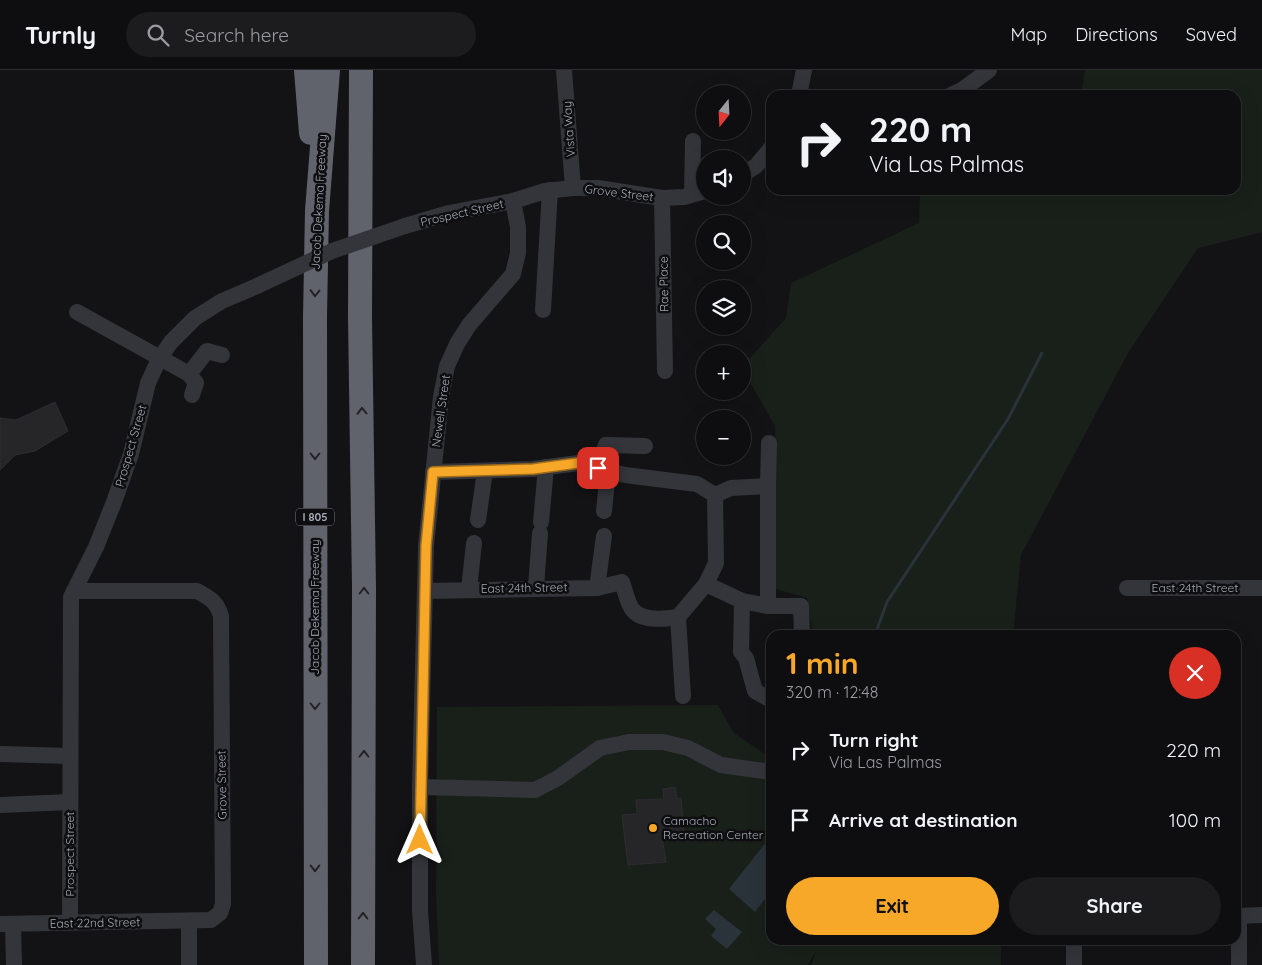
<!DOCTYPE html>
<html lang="en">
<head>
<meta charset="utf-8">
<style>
	:root { --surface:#0e0e10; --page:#1c1c1e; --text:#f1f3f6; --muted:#9b9c9f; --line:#2e2e30; --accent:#f8a828 }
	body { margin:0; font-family:Quicksand,sans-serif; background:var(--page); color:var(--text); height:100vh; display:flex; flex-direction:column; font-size:19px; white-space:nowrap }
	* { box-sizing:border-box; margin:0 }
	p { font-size:16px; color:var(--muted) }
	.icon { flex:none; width:28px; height:28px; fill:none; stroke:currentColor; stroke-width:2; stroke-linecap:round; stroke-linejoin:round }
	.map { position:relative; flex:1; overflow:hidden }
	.sheet { position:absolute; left:766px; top:560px; width:475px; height:315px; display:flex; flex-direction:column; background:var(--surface); border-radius:15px; box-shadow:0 5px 20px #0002,0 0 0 1px var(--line) }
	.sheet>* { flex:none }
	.top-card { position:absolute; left:766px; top:20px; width:475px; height:105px; border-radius:15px; box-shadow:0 5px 20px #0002,0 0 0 1px var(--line); background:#0e0e10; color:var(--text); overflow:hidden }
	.needle { width:32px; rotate:198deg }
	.fabs { position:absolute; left:696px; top:15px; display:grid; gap:10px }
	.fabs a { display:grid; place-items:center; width:55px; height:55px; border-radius:50%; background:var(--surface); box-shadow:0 5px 20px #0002,0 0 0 1px var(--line); font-size:25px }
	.pin { position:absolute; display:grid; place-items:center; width:42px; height:42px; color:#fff; margin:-21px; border-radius:10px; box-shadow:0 2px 8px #0006 }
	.me { position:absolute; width:55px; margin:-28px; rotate:0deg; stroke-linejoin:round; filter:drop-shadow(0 0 4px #0008) }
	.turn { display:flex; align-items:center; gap:18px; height:105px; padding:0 20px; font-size:22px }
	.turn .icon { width:65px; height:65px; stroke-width:2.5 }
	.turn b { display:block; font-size:35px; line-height:42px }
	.round { display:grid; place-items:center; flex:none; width:52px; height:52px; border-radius:26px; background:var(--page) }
	.overview { display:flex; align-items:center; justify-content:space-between; height:85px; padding:0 20px }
	h1 { font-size:30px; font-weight:700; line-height:38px; color:var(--accent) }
	.action { display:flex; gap:10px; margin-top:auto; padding:10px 20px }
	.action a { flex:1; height:58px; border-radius:30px; background:var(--accent); color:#111; font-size:20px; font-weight:700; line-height:58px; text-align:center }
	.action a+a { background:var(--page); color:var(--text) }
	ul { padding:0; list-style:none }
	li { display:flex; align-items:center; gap:15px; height:70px; padding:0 20px }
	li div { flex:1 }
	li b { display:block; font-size:19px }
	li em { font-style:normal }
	header { display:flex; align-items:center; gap:30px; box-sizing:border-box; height:70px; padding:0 25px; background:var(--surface); border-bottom:1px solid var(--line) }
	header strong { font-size:24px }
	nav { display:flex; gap:28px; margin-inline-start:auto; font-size:18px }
	.search { width:350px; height:45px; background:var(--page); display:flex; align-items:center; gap:12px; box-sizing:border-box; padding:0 18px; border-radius:28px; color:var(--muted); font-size:19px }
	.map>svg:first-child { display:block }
	.green { fill:#19201a }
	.water { fill:#293339 }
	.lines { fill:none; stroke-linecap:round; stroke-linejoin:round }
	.stream { stroke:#293339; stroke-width:3 }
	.building { fill:#262629; stroke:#2d2d31 }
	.minor { stroke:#34353a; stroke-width:16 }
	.highway { stroke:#60636b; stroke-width:24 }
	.minor-bridge { stroke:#34353a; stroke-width:16 }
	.oneway { stroke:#222327 }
	.route-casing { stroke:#a16d1a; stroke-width:12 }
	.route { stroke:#f8a828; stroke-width:9 }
	.poi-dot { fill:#f8a828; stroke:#0e0e10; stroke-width:2 }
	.labels { text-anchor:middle; stroke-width:5; stroke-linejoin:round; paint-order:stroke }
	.shield { fill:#0e0e10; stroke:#777b84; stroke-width:1 }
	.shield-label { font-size:11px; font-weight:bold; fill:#a4aab6 }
	.street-label { font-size:12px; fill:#a4aab6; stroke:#0e0e10 }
	.poi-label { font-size:12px; fill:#a4aab6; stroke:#0e0e10; text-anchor:start }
</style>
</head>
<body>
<header>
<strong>Turnly</strong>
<div class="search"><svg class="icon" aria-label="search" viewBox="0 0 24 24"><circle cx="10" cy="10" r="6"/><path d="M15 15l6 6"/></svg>Search here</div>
<nav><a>Map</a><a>Directions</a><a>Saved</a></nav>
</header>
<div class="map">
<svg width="1262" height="895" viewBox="0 0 1262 895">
	<rect width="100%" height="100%" fill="#131315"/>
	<g class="green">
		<polygon points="1085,0 1262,0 1262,162 1198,178 1128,283 1021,485 1013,565 813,565 807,528 776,519 775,356 743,300 742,297 786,248 791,213 919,153 920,120 1236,120 1236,25 1081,25"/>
		<polygon points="718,635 734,663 769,687 771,685 771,870 822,870 820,875 826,870 1001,870 1001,895 811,895 816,881 808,895 439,895 436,822 437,637"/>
	</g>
	<g class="water">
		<polygon points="771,766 771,821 755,842 729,819"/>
		<polygon points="714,840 742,862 727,879 711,866 716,859 705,849"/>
	</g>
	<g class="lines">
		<polyline class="stream" points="875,565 887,532 1008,349 1042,283"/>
	</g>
	<g class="building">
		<polygon points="55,332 68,361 35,381 15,385 0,400 0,348 16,350"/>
		<polygon points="675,717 677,729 681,728 684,761 673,761 674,767 662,768 666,792 628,795 622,745 637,744 636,730 664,729 663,719"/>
	</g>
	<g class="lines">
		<g class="minor">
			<polyline points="564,0 573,118"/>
			<polyline points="799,25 804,0"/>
			<polyline points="951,25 962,20 989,0"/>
			<polyline points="742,105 756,96 771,78"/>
			<polyline points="692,124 693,71"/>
			<polyline points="662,128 665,301"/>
			<polyline points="405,156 449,143 513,131 545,121 573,118 598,118 662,128 684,127 705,121"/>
			<polyline points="543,240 550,120"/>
			<polyline points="77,242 189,304 207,281 222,285"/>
			<polyline points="189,304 196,313 192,325"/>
			<polyline points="598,398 606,375 645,376"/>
			<polyline points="768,416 769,373"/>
			<polyline points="715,425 731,418 768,416 768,536 801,536 802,565"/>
			<polyline points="604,441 608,401"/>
			<polyline points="478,450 485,401"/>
			<polyline points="541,452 546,397"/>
			<polyline points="706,514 742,531 768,536"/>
			<polyline points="536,517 540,463"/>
			<polyline points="597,518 604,466"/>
			<polyline points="1127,518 1262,518"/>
			<polyline points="469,519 474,473"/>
			<path d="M425,521L597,518L622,512C625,520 627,532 632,539C641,552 665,549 678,547L706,514L716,493L715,425L697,414L625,405L578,393L533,399L433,402"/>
			<polyline points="742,531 741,582 746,588 755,621 771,630"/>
			<polyline points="678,547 683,626"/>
			<polyline points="0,684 70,686"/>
			<polyline points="420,717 535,720 558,708 600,678 629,672 663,672 688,678 721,695 764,701"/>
			<polyline points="0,735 70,732"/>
			<polyline points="1236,846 1262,845"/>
			<polyline points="70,852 71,527 96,477 114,432 131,384 148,313 159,289 171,272 195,248 222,231 257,216"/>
			<polyline points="189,852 189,895"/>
			<path d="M0,854L211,850L220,843L223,834L221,546C217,532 210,528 197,521H74"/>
			<polyline points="13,855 14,895"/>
			<polyline points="424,895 420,841 420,717 426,476 441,327 447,296 457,274 469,255 513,204 518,183 518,157 513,131"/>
			<polyline points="1074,895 1074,870"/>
			<polyline points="1239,895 1239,846"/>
		</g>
		<g class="highway">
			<polyline points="306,0 311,63"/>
			<polyline points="361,0 360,248 364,518 363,895"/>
			<polyline points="316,895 315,246 317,141 328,0"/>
		</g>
		<polyline class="minor-bridge" points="257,216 332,181 405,156"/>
	</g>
	<defs><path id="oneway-chevron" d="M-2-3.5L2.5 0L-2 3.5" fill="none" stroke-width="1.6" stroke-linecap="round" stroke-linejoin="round" transform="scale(1.25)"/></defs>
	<g class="oneway">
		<use href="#oneway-chevron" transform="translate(315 223) rotate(91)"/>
		<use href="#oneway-chevron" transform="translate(362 341) rotate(-91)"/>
		<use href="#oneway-chevron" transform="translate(315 386) rotate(90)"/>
		<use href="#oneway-chevron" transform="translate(364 521) rotate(-90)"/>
		<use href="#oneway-chevron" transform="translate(315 636) rotate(90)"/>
		<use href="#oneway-chevron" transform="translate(364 684) rotate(-90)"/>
		<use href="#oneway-chevron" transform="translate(315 798) rotate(90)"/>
		<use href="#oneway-chevron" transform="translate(363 846) rotate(-90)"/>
	</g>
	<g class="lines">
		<g class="route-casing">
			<polyline id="route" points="420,770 426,476 433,402 533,399 578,393 598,398"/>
		</g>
		<use href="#route" class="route"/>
	</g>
	<circle class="poi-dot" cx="653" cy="758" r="5"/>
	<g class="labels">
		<rect class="shield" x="296" y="438.5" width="38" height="17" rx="4"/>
		<g class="shield-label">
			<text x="315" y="451">I 805</text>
		</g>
		<g class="street-label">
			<text transform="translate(569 59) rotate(-94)" y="4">Vista Way</text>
			<text transform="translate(619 123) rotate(7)" y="4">Grove Street</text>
			<text transform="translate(319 132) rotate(-87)" y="4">Jacob Dekema Freeway</text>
			<text transform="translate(462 143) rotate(-13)" y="4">Prospect Street</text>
			<text transform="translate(664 214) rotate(-91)" y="4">Rae Place</text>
			<text transform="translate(441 341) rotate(-82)" y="4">Newell Street</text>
			<text transform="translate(131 376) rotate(-74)" y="4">Prospect Street</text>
			<text transform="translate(524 518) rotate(-1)" y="4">East 24th Street</text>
			<text x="1195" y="522">East 24th Street</text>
			<text transform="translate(315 537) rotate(-90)" y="4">Jacob Dekema Freeway</text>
			<text transform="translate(222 715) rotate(-91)" y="4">Grove Street</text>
			<text transform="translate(70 784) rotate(-90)" y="4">Prospect Street</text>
			<text transform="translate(95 853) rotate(-1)" y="4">East 22nd Street</text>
		</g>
		<g class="poi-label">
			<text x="663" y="755">Camacho<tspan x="663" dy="14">Recreation Center</tspan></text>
		</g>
	</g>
</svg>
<div class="fabs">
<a><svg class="needle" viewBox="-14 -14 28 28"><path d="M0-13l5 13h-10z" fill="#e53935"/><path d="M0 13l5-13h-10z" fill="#9b9c9f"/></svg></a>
<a><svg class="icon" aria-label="sound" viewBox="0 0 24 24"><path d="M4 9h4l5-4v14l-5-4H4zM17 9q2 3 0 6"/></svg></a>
<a><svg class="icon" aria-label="search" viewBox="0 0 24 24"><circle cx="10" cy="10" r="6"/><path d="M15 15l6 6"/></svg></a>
<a><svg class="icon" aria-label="layers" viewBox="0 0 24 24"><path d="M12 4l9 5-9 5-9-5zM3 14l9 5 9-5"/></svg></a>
<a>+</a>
<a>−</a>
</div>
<div class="pin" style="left:598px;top:398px;background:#d93025"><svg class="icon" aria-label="arrive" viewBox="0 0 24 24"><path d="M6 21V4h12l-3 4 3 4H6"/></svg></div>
<svg class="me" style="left:420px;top:770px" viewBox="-20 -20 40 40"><path d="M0-17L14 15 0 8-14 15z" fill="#f8a828" stroke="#fff" stroke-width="4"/></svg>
<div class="top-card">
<div class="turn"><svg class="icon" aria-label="right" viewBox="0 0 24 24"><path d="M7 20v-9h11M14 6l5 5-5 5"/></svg><div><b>220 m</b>Via Las Palmas</div></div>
</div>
<section class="sheet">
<div class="overview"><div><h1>1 min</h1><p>320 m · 12:48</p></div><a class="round" style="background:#d93025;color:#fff"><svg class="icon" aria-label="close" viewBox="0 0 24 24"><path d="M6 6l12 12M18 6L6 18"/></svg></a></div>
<ul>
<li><svg class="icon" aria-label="right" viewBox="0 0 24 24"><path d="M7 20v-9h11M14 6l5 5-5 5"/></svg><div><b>Turn right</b><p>Via Las Palmas</p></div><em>220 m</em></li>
<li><svg class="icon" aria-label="arrive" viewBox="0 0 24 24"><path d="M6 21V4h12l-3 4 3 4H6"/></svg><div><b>Arrive at destination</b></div><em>100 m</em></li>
</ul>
<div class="action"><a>Exit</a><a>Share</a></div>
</section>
</div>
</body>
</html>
